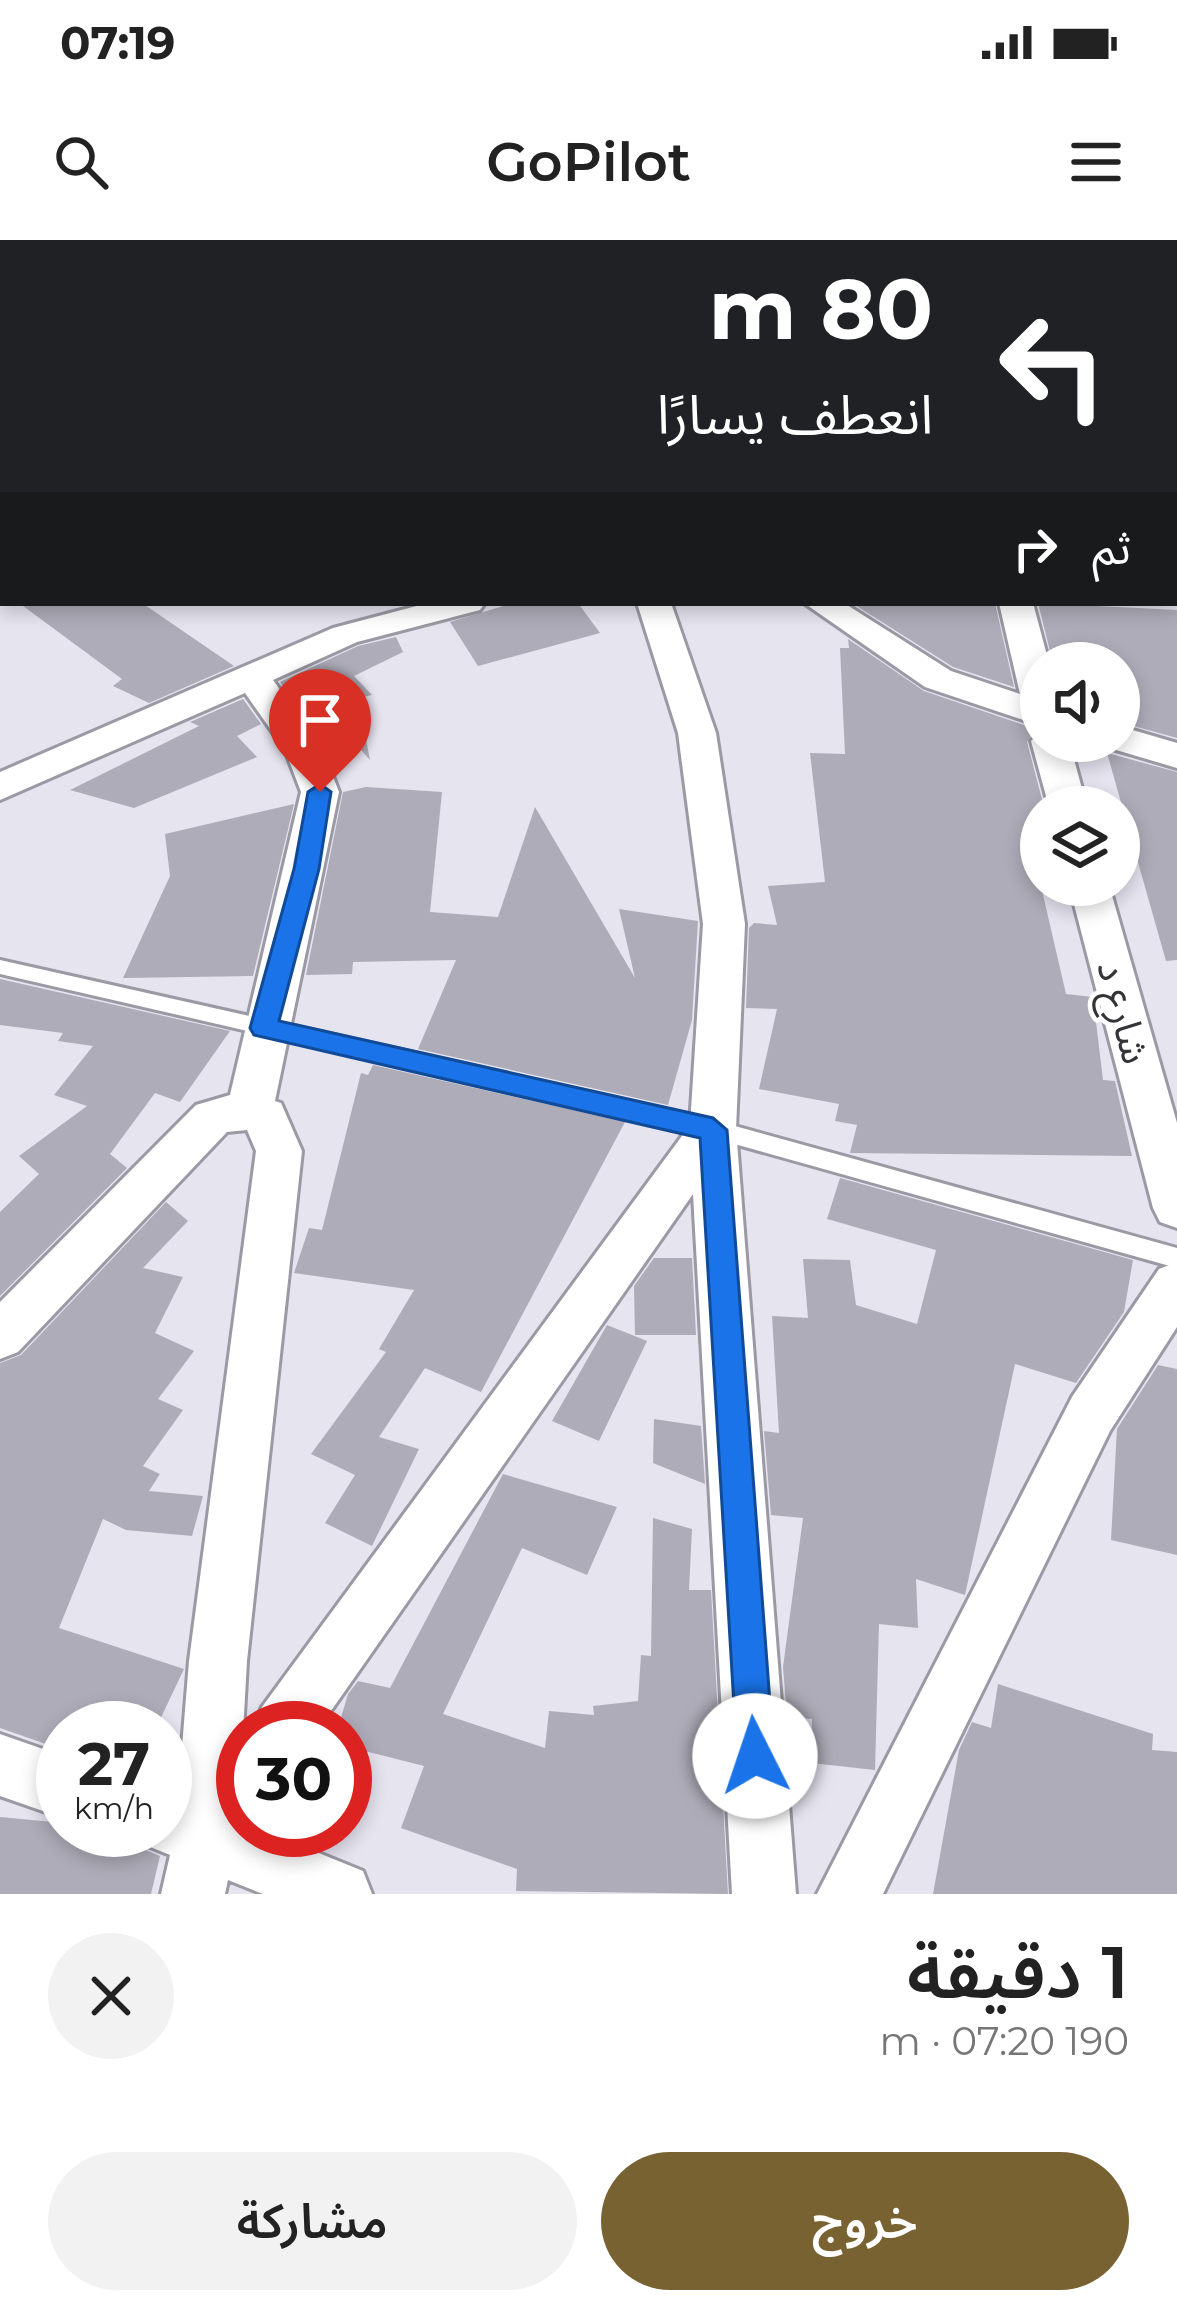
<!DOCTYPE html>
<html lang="ar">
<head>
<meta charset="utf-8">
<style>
	:root { --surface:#fff; --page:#f2f2f2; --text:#222; --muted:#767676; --accent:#796232 }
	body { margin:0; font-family:Montserrat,"Noto Sans Arabic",sans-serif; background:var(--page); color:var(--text); direction:rtl; height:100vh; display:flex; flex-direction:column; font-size:45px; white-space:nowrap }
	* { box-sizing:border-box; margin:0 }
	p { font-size:39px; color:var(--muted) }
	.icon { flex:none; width:66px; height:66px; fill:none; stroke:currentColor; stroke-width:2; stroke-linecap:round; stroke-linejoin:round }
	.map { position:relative; height:1654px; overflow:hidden; direction:ltr }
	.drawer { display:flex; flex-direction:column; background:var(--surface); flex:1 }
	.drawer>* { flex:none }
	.hud { position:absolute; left:0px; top:0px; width:1179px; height:366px; box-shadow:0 6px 18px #0003; direction:rtl; background:#202124; color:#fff; overflow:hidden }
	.buttons { position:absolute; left:1020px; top:402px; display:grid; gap:24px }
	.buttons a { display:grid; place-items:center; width:120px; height:120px; border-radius:50%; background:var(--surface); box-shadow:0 6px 18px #0003; font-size:60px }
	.speed { position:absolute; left:36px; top:1461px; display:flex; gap:24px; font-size:60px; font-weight:700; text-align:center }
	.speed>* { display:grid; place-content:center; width:156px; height:156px; border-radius:50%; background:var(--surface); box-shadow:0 6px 18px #0003; line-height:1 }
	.speed small { font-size:30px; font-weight:400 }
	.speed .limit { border:18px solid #d22; background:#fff; color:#111 }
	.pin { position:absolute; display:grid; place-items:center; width:102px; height:102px; color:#fff; margin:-123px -51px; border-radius:50% 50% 50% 0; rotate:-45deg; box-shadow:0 0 12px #0007 }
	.pin .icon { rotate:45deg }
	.me { position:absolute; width:132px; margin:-66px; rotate:356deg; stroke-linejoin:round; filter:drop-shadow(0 0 9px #0008) }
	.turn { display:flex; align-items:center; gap:42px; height:252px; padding:0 48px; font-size:54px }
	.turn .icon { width:156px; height:156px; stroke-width:2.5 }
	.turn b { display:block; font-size:84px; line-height:102px }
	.then { display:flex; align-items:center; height:114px; padding:0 48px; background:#0003; gap:24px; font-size:45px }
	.round { display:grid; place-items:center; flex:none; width:126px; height:126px; border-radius:63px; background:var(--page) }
	.summary { display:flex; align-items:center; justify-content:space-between; height:204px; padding:0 48px }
	h1 { font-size:72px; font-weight:600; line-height:90px }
	.button { display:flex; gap:24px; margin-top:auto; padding:24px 48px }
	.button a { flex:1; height:138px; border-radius:72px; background:var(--accent); color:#fff; font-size:48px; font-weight:600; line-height:138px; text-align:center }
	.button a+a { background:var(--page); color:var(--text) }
	.status { display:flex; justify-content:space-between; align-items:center; height:84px; padding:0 60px; background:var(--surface); direction:ltr }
	.status svg { height:33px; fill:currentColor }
	header { display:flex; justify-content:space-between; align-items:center; height:156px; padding:0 48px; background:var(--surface); font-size:54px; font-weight:600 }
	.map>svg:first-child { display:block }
	.building { fill:#aeacb8 }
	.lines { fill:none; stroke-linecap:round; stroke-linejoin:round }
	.lane-casing { stroke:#9b99a4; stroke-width:6 }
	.street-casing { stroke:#9b99a4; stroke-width:6 }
	.secondary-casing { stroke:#9b99a4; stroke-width:6 }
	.primary-casing { stroke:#9b99a4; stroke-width:6 }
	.lane { fill:#fff; fill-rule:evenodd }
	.street { fill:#fff; fill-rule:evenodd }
	.secondary { fill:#fff; fill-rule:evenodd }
	.primary { fill:#fff; fill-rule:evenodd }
	.route { fill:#1a73e8; stroke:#114b97; stroke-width:3 }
	.labels { text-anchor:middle; stroke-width:9; stroke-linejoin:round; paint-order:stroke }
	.street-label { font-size:39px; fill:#343338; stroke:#fff }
</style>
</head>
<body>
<div class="status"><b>07:19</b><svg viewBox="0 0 49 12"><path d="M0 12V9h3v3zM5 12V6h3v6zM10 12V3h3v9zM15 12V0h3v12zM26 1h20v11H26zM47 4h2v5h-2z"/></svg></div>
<header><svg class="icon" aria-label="menu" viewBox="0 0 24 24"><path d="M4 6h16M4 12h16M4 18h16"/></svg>GoPilot<svg class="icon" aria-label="search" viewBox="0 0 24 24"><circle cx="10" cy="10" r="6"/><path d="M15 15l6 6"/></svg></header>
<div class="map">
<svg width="1177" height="1654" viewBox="0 0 1177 1654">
	<rect width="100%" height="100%" fill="#e5e4ef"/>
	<g class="building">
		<polygon points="19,363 142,363 234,426 149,463 113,446 122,439"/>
		<polygon points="513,363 578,363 600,393 478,426 450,382"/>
		<polygon points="852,363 995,363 1014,447 953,427"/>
		<polygon points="1038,363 1177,370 1177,498 1119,482 1119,423 1053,423"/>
		<polygon points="396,397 403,412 354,436 372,455 358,458 370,520 313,457 297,466 280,442 358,406"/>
		<polygon points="848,399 924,451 1036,489 1027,502 1044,567 1041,646 1066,754 1093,757 1103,840 1115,841 1132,916 850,913 857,885 835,881 839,864 759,849 777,769 746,768 749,688 754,683 777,685 768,646 825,642 810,513 845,514 840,408 849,408"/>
		<polygon points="243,459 261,484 237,496 257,517 134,568 70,550 199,486 190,482"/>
		<polygon points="1107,513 1177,532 1177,720 1166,721"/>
		<polygon points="366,547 442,552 430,672 498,677 535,567 635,738 619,669 698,681 692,780 668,865 418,809 456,720 353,722 352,734 306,735 343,552"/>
		<polygon points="294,564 253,736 123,738 170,636 165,594"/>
		<polygon points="0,739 230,791 180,862 155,853 110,914 127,928 0,1056 0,972 39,934 19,916 87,866 54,855 93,806 58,801 63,793 0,785"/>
		<polygon points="373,825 625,882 481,1152 425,1128 379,1197 419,1209 372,1306 325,1283 355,1235 311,1214 386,1112 379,1109 414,1050 294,1033 309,988 322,990 361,833 368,835"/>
		<polygon points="840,938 1133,1020 1124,1072 1076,1143 1015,1124 965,1355 916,1339 918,1388 879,1384 875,1530 811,1523 812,1479 787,1477 783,1427 803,1278 771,1275 764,1191 779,1193 772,1076 808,1078 803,1019 850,1020 856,1065 917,1084 936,1010 827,979"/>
		<polygon points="166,962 188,981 143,1028 183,1037 155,1093 194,1111 158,1159 183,1170 143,1226 160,1234 149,1251 203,1256 192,1296 126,1290 103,1279 59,1388 184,1429 156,1488 63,1488 63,1510 0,1488 0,1123 21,1115"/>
		<polygon points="654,1018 692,1018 696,1095 635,1095 634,1046"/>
		<polygon points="607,1085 647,1101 599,1201 552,1181"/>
		<polygon points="1158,1125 1177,1129 1177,1315 1111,1300 1117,1189"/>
		<polygon points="654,1179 701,1186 705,1244 653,1223"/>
		<polygon points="503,1234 617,1267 587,1335 522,1308 443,1474 545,1508 549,1471 594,1475 593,1466 638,1461 641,1415 651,1416 653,1278 692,1289 689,1350 711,1350 728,1654 516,1651 517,1629 401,1588 424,1526 345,1506 345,1488 338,1488 348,1454 358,1441 390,1448"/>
		<polygon points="998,1444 1153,1494 1152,1510 1177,1512 1177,1654 933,1654 959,1510 972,1482 991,1488"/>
		<polygon points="0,1577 63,1583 63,1590 133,1590 141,1608 160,1616 151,1654 0,1654"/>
	</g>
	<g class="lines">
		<g class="lane-casing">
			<polygon id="lane" points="0,720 713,880 1177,1008 1177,1028 713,898 0,734"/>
		</g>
		<g class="street-casing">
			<g id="street">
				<polygon points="55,0 84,0 86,3 57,3"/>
				<rect x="1176" y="279" width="1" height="21"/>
				<polygon points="428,363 485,363 480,370 357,402 273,440 322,508 339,552 275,861 281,863 302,911 247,1421 238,1581 243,1590 262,1590 363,1631 372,1654 263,1654 228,1640 225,1654 161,1654 170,1615 143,1604 137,1590 165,1590 165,1551 178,1556 189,1421 256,911 247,890 227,892 18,1112 0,1119 0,1062 196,865 230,855 301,552 285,510 245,453 0,560 0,532 333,388"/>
				<polygon points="637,363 671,363 716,493 745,684 736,889 796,1654 732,1654 693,954 319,1488 253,1488 262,1467 690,885 703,684 678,493"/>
				<polygon points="804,363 844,363 951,431 1020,454 999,363 1033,363 1049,423 1041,423 1041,486 925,447"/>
				<polygon points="1119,486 1177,503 1177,528 1106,507 1102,501 1119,501"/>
				<polygon points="1041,491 1041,501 1069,501 1087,567 1049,567 1031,501"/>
				<polygon points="1069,645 1109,645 1177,883 1177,988 1160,982 1153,968"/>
				<polygon points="1177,1022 1177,1087 1110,1191 883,1654 817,1654 1072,1157 1159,1029"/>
				<polygon points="0,1494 63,1516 63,1578 0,1556"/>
			</g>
		</g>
		<g class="secondary-casing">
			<polygon id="secondary" points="400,0 438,0 440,3 402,3"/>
		</g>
		<g class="primary-casing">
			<g id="primary">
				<polygon points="161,0 233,0 235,3 163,3"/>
				<polygon points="283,0 325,0 281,3"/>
				<polygon points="342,0 393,0 340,3"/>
				<polygon points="435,0 485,0 433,3"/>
			</g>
		</g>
		<use href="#lane" class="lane"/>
		<use href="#street" class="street"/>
		<use href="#secondary" class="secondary"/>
		<use href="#primary" class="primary"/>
	</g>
	<polygon class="route" points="320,544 331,552 319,629 279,781 713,878 727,890 774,1516 768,1529 755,1534 742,1529 737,1516 700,898 254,795 250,788 294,629 308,552"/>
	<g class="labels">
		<g class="street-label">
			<text transform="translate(1124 772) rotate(75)" y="14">شارع د</text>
		</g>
	</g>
</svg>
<div class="buttons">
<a><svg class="icon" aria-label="sound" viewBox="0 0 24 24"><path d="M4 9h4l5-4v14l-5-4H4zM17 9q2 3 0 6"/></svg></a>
<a><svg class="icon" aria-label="layers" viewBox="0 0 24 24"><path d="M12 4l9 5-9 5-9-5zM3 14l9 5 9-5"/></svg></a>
</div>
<div class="speed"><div>27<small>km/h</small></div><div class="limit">30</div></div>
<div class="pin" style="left:320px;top:552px;background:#d93025"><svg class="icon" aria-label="arrive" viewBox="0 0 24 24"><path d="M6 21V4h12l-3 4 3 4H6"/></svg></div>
<svg class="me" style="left:755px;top:1516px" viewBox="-20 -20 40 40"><circle r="19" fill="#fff"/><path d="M0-13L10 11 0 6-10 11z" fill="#1a73e8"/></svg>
<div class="hud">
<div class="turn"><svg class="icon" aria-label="left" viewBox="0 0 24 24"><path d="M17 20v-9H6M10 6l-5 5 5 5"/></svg><div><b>80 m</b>انعطف يسارًا</div></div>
<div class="then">ثم<svg class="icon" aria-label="right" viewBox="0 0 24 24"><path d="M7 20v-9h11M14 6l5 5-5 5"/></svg></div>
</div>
</div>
<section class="drawer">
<div class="summary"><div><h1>1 دقيقة</h1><p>190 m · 07:20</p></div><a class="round"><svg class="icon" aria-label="close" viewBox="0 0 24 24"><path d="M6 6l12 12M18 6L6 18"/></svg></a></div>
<div class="button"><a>خروج</a><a>مشاركة</a></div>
</section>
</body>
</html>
